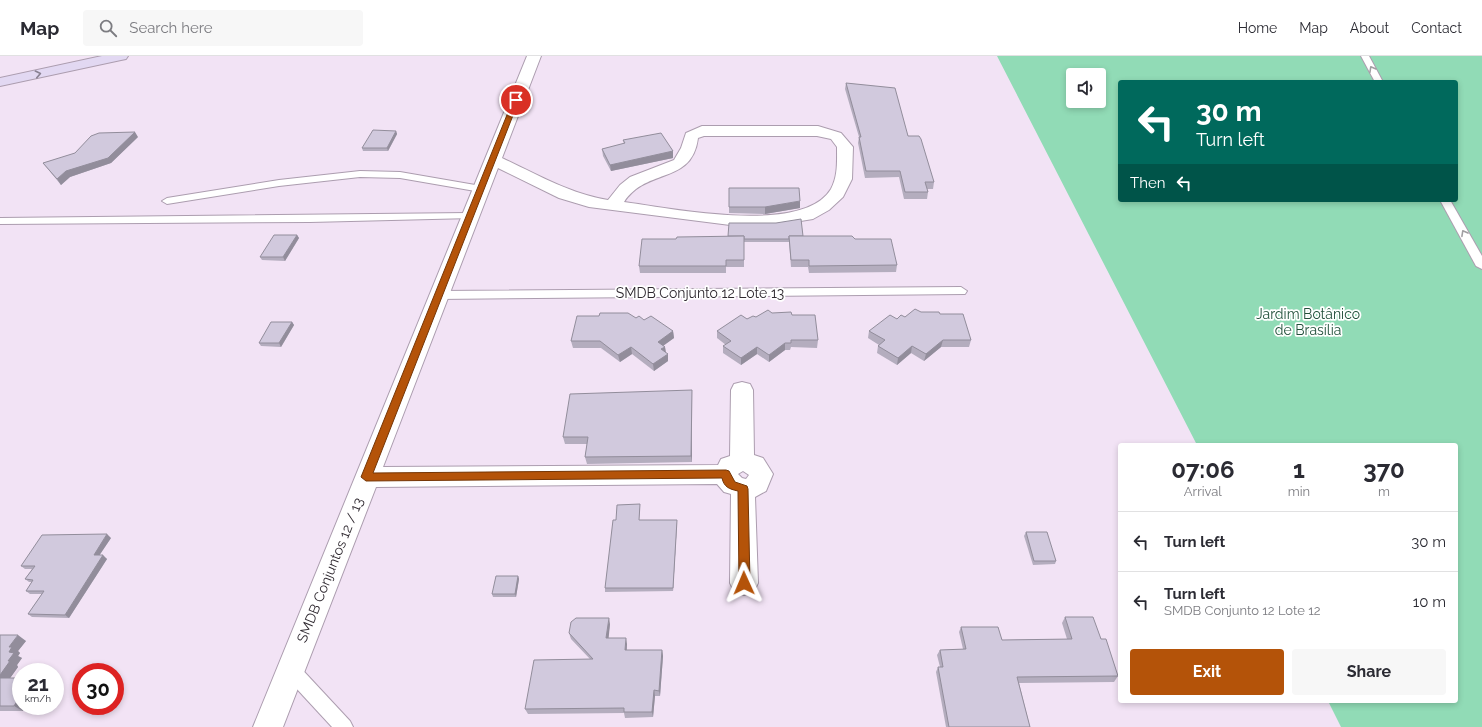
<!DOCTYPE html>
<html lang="en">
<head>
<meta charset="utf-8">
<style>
	:root { --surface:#fff; --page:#f7f7f7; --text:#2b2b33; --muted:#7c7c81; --line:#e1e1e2; --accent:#b45309 }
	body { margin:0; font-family:Raleway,sans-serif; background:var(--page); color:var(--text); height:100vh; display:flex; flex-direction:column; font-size:15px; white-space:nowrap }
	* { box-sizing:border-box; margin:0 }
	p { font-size:13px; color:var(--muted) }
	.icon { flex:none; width:22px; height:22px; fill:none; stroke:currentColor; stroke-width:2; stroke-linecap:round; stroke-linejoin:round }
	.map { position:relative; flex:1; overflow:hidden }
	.drawer { position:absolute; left:1118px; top:387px; width:340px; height:260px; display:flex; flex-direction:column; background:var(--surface); border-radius:4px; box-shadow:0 2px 6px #0003 }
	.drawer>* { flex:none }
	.top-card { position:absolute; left:1118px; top:24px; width:340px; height:122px; border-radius:4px; box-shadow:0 2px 6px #0003; background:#00695c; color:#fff; overflow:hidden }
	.tools { position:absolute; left:1066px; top:12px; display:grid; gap:8px }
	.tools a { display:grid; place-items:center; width:40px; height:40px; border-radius:4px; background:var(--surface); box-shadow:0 2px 6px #0003; font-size:20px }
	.speed { position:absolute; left:12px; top:607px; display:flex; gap:8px; font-size:20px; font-weight:700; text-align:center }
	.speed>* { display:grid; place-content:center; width:52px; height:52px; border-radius:50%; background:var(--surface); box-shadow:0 2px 6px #0003; line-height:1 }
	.speed small { font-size:10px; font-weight:400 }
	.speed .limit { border:6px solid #d22; background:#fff; color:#111 }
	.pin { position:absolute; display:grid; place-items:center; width:34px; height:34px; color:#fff; margin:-17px; border:2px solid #fff; border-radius:50%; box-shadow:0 1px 4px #0007 }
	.me { position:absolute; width:44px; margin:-22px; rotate:359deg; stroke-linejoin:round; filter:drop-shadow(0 0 3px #0008) }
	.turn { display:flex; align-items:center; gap:14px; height:84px; padding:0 12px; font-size:18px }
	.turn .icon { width:52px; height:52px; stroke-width:2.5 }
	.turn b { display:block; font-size:28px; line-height:34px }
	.then { display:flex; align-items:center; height:38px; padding:0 12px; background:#0003; gap:8px; font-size:15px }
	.eta { display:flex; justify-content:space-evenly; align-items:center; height:68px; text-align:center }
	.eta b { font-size:24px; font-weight:700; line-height:28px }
	.action { display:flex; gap:8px; margin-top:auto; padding:8px 12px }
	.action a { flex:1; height:46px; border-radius:4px; background:var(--accent); color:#fff; font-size:16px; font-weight:700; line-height:46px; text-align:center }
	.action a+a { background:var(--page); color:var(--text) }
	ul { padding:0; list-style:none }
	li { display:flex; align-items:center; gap:12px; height:60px; padding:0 12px; border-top:1px solid var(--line) }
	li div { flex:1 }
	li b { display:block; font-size:15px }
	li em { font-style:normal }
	header { display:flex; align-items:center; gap:24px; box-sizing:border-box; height:56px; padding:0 20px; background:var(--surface); border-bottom:1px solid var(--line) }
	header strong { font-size:19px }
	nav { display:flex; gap:22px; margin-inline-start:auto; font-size:14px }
	.search { width:280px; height:36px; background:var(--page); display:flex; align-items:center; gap:10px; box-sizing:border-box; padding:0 14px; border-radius:4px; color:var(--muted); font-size:15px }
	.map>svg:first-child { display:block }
	.green { fill:#91dbb6; fill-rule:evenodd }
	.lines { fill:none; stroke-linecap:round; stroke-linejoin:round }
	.lane-casing { stroke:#ac9daf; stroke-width:2 }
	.street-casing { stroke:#ac9daf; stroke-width:2 }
	.secondary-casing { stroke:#ac9daf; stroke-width:2 }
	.lane { fill:#fff; fill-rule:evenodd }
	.street { fill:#fff; fill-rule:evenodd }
	.secondary { fill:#e2d8f2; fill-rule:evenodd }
	.wall { fill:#b4adbe }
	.shaded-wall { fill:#928d9b }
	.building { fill:#d1c9dd; stroke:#928d9b }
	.oneway { stroke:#a19fa2 }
	.oneway2 { stroke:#888091 }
	.route { fill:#b45309; stroke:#753606 }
	.labels { text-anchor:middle; stroke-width:3.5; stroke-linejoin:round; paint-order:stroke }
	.street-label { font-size:14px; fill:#2f2930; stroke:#fff }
	.park-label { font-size:14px; fill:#22503b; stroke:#fff }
</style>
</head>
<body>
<header>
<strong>Map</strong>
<div class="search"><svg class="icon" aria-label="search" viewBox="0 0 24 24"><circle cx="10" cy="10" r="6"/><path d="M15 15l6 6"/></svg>Search here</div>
<nav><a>Home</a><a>Map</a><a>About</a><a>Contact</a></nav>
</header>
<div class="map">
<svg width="1482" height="671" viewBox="0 0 1482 671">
	<rect width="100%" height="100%" fill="#f2e3f5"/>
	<path class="green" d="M997,0H1482V671H1341L1328,645H1456V389H1197ZM1073,19H1099V45H1073ZM1120,26H1456V144H1120Z"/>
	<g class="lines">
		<g class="lane-casing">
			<g id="lane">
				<polygon points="1361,0 1369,0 1383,26 1375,26"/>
				<polygon points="360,115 400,116 481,130 486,133 481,136 400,122 360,121 279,130 167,148 162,145 167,142 279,124"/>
				<polygon points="1440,144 1450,144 1482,200 1482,213 1476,210"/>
				<polygon points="469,157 474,160 473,162 310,166 0,168 0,162"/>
				<polygon points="961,231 967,235 965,238 438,243 432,239 438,235"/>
				<polygon points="290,605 296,607 350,665 353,671 332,671 284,619 281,613 284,607"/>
			</g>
		</g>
		<g class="street-casing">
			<path id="street" d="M527,0H541L502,102C536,118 570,138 608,144L620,129L630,121L674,104L681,92L686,77L702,70H818L841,77L853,91L852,123L843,141L829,154L813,163L776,169L738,170L589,151L559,142L498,112L383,411L718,409L721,403L730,400L731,334L734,328L742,326L750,328L753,334L754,399L763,402L773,418L766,435L755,441L758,527L754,535L744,539L734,535L730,527L731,438L724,436L717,428L376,431L283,671H253ZM704,80H817L831,83L837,91C837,106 838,120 831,133C803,180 670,152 624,146C647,111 692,129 698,82ZM743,415L749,419L746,423L742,422L738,418Z"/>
		</g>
		<g class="secondary-casing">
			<polygon id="secondary" points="102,0 128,0 126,3 121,4 0,30 0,22"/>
		</g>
		<use href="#lane" class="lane"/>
		<use href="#street" class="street"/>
		<use href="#secondary" class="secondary"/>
	</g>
	<g class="wall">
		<polygon points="846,27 908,80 934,126 933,133 927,133 928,136 927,143 904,143 899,121 865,122 858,87 859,81 845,33"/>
		<polygon points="396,75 397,78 388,95 363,95 362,92"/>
		<polygon points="138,81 111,107 70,121 61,129 43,107"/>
		<polygon points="623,84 673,95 673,102 611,115 603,100 602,93 624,88"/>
		<polygon points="729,132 800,152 765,158 729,157"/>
		<polygon points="297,179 299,182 285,205 262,204 260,201"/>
		<polygon points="803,180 855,183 897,209 896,216 809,217 808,211 791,211 789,186 744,186 744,211 726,211 726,217 640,217 639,210 676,183"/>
		<polygon points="921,256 940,258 971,284 969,291 941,291 924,305 911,297 897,309 877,297 878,290 879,289 868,282 869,275 897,263 905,261"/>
		<polygon points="792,259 818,284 817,292 791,291 790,294 785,294 769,306 757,298 741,309 723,297 723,290 726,289 717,282 717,275 747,263 756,261"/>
		<polygon points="636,262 644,264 673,275 674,282 663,289 665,291 666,297 668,305 654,315 632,298 620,306 601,292 573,292 571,285"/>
		<polygon points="292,266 294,269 281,291 261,290 259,287"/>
		<polygon points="692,334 692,406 587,408 585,401 587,388 565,388 563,381"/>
		<polygon points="640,452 639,464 677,467 673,535 605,536 605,532 616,464"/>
		<polygon points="1026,476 1056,505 1055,508 1033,509 1024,480"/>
		<polygon points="111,482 99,499 107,503 69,562 32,561 28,558 42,538 30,538 26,535 32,526 29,526 25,523 32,513 25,513 21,510"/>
		<polygon points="518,520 519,523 516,541 493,541 492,538"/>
		<polygon points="1065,561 1101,583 1118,620 1114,626 1019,627 1030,671 946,671 936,616 938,611 940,611 937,599 940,594 963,593 959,576 961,571 1002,584 1067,583 1062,567"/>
		<polygon points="610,568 608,582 627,588 627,594 662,594 663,600 660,640 655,640 653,661 625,662 624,657 528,658 525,653 590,603 571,583 569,577"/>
		<polygon points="0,579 26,585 18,595 20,597 18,600 22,602 17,609 18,611 10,622 21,650 26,650 23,655 0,655"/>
	</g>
	<g class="shaded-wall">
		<polygon points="396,75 397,78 388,95 387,92"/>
		<polygon points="135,76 138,81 111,107 70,121 61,129 57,123 66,115"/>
		<polygon points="673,95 673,102 611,115 610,109"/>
		<polygon points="800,145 800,152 765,158 765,151"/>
		<polygon points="297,179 299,182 285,205 283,201"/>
		<polygon points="292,266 294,269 281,291 279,287"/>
		<polygon points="673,275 674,282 659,293 658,286"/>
		<polygon points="943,284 941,291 924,305 926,298"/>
		<polygon points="785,287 785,294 769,306 769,299"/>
		<polygon points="912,290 911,297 897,309 898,302"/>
		<polygon points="631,291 632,298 620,306 618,299"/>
		<polygon points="665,291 666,298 661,293"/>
		<polygon points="757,291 757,298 741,309 741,302"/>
		<polygon points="668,298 668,305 654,315 653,308"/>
		<polygon points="692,334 692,406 691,400"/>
		<polygon points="677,464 677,467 673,535 673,532"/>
		<polygon points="107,478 111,482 97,503 94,499"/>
		<polygon points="103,499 107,503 69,562 65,559"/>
		<polygon points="518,520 519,523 516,541 515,538"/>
		<polygon points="609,562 610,568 608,588 606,582"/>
		<polygon points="18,579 26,585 18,595 20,597 18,600 22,602 17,609 18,611 6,628 0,623 0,619 8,605 9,591"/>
		<polygon points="626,582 627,588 626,600 625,594"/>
		<polygon points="662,594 663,600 660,640 659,635"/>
		<polygon points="654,634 655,640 653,661 652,656"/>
		<polygon points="21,639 21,650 26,650 23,655 14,650"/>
	</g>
	<g class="building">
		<polygon points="846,27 895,32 908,80 919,80 921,83 934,126 925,126 928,136 905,136 900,115 866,115 859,81 861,81"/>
		<polygon points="373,74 396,75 387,92 362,92"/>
		<polygon points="135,76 108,102 66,115 57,123 43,107 75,97 91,80 99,77"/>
		<polygon points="661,77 673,95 610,109 602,93 625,87 623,84"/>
		<polygon points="729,132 799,132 800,145 765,151 729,151"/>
		<polygon points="801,163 803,180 789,180 789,183 744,183 744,180 728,180 729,167 776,167"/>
		<polygon points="274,179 297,179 283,201 260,201"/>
		<polygon points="744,180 744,204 726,204 726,210 639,210 642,183 676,183 677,181"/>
		<polygon points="789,180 852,180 855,183 891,183 897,209 809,210 809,204 791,204"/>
		<polygon points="915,253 921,256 939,256 940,258 963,258 971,284 943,284 926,298 912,290 898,302 878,290 885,284 869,275 890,259 897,263 901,259 905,261"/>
		<polygon points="768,254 772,257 791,256 792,259 815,259 818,284 791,284 791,287 785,287 769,299 757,291 741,302 723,290 731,285 717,275 741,259 747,263 753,260 756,261"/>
		<polygon points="600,257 628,257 636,262 639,260 644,264 651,260 673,275 658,286 665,291 661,293 668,298 653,308 631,291 618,299 600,285 571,285 577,260 599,260"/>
		<polygon points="271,266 292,266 279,287 259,287"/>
		<polygon points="692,334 691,400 585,401 588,381 563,381 570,338"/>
		<polygon points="640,448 639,464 677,464 673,532 605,532 613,464 616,464 617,449"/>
		<polygon points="1026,476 1047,476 1056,505 1034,505"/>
		<polygon points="107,478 94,499 103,499 65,559 28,558 44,535 26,535 33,524 25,523 35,510 21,510 42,479"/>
		<polygon points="496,520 518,520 515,538 492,538"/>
		<polygon points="1065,561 1093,561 1101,583 1106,583 1118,620 1017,621 1030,671 949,671 938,611 943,611 940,594 966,593 961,571 998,571 1002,584 1072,583"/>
		<polygon points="576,562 609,562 606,582 626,582 625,594 662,594 659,635 654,634 652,656 624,656 624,652 525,653 534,604 593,603 569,577 571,566"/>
		<polygon points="0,579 18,579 9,591 12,591 9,596 14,597 8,605 10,605 0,619"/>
		<polygon points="0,622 21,622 21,639 14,650 0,650"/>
	</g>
	<defs><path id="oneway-chevron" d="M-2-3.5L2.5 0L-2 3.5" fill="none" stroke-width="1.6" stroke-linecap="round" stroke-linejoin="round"/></defs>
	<g class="oneway">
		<use href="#oneway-chevron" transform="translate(1372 13) rotate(-119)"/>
		<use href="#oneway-chevron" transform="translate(1464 177) rotate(-119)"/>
	</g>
	<use class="oneway2" href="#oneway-chevron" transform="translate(38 18) rotate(-12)"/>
	<path class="route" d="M516,42L519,44L373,417L726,414L729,415L735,426L747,430L748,433L750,527L748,530L744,532L740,530L739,527L738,435C729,433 724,431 722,422L366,425L361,421L513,44Z"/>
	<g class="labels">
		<g class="street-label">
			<text x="700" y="242">SMDB Conjunto 12 Lote 13</text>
			<text transform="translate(330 514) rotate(-68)" y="5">SMDB Conjuntos 12 / 13</text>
		</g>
		<g class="park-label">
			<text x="1308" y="263">Jardim Botânico<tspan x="1308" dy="16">de Brasília</tspan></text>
		</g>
	</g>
</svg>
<div class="tools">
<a><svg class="icon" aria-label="sound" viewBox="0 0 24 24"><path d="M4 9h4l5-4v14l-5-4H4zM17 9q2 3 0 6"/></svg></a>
</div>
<div class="speed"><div>21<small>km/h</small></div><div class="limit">30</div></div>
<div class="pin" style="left:516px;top:44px;background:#d93025"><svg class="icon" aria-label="arrive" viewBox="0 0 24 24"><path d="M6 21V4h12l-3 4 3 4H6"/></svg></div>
<svg class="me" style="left:744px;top:527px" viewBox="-20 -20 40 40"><path d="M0-17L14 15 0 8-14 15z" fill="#b45309" stroke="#fff" stroke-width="4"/></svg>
<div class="top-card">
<div class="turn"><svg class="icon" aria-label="left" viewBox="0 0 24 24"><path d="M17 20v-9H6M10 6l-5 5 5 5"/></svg><div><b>30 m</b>Turn left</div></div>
<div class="then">Then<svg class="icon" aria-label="left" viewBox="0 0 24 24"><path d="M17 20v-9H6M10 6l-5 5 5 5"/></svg></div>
</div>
<section class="drawer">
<div class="eta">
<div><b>07:06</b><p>Arrival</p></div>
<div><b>1</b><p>min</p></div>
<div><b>370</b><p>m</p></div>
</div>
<ul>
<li><svg class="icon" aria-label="left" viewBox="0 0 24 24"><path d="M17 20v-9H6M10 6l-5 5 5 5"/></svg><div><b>Turn left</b></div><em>30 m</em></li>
<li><svg class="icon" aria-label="left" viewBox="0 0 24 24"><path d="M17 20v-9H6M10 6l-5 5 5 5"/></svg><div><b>Turn left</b><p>SMDB Conjunto 12 Lote 12</p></div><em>10 m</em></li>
</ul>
<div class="action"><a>Exit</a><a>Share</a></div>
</section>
</div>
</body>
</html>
